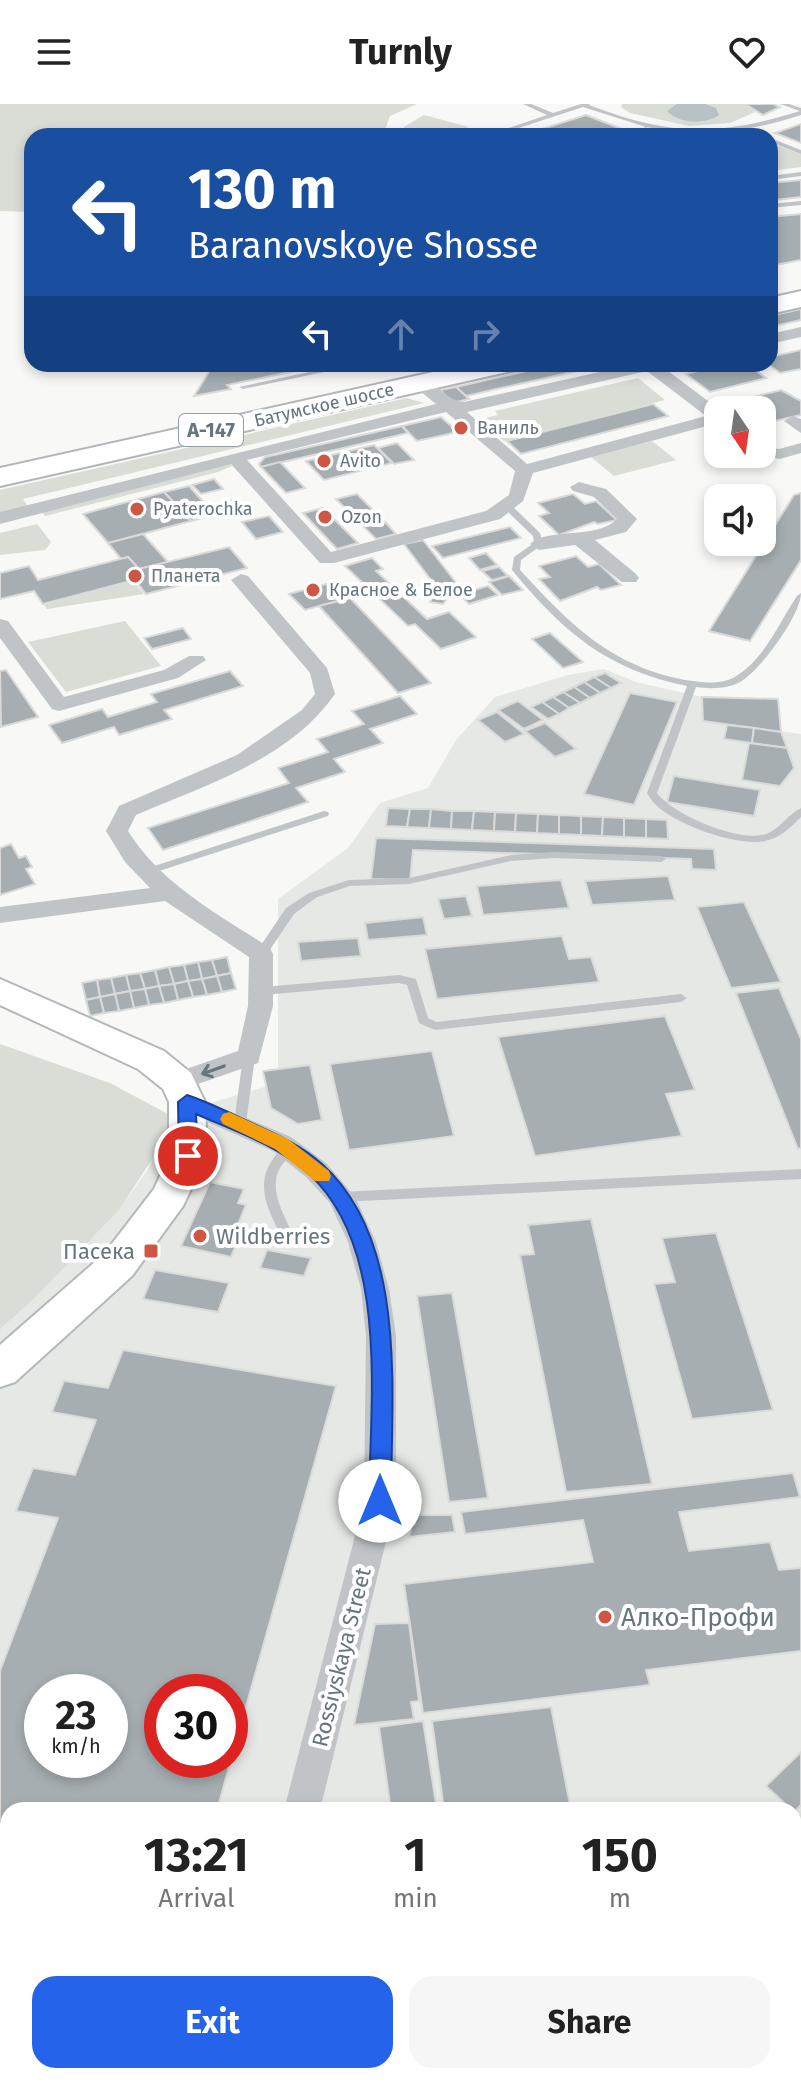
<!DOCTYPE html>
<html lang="en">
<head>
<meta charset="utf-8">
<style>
	:root { --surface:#fff; --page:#f6f6f6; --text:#222; --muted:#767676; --accent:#2563eb }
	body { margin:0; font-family:"Fira Sans",sans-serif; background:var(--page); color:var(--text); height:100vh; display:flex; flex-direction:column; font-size:30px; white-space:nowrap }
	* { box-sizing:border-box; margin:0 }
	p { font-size:26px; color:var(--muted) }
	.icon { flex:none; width:44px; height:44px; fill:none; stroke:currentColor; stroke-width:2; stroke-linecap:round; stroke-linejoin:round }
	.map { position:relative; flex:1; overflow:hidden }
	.sheet { position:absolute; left:0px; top:1698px; width:802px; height:282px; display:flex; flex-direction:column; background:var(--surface); border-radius:24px 24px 0 0; box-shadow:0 4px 12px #0003 }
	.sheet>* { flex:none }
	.banner { position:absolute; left:24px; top:24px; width:754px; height:244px; border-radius:24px; box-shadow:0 4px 12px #0003; background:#1a4fa0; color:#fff; overflow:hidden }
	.needle { width:52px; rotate:167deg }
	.fabs { position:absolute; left:704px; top:292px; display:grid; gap:16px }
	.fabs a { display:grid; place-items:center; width:72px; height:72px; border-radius:16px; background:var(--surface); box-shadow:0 4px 12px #0003; font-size:40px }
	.speed { position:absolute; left:24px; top:1570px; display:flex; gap:16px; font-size:40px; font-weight:700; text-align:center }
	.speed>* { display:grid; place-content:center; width:104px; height:104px; border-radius:50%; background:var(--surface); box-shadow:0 4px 12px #0003; line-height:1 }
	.speed small { font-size:20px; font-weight:400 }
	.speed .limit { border:12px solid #d22; background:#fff; color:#111 }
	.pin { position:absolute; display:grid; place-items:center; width:68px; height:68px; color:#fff; margin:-34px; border:4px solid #fff; border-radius:50%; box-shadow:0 2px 8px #0007 }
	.me { position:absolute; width:88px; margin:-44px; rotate:0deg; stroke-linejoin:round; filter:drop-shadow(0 0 6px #0008) }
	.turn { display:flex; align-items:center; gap:28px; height:168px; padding:0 32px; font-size:36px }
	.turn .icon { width:104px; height:104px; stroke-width:2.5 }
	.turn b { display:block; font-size:56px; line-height:68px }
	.lanes { display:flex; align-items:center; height:76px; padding:0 32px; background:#0003; justify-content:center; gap:40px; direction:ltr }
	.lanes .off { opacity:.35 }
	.eta { display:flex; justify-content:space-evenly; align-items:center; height:136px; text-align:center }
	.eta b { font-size:48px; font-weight:700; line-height:56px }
	.primary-button { display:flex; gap:16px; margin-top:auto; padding:16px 32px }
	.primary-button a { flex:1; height:92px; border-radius:24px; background:var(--accent); color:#fff; font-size:32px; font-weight:700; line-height:92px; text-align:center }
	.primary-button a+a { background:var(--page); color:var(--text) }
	header { display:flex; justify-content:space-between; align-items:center; height:104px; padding:0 32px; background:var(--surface); font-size:36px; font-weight:700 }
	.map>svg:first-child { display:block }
	.built { fill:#e6e8e6; fill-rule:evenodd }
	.green { fill:#d9ddd6 }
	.water { fill:#b8c2c5 }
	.building { fill:#a6aeb2; stroke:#dadad9; stroke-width:2; fill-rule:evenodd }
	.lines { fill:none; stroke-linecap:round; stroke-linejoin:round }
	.secondary-casing { stroke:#b3b8bb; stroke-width:4 }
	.highway-casing { stroke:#b2b6b8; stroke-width:4 }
	.lane { fill:#c0c4c7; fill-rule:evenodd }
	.street { fill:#c0c4c7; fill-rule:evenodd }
	.secondary { fill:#fff; fill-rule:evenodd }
	.highway { fill:#fff; fill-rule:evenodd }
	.oneway { stroke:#66767d }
	.route { fill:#2563eb; stroke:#184099; stroke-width:2 }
	.slow { fill:#f59e0b }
	.poi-dot { fill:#cd5742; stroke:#fff; stroke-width:3 }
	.labels { text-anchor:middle; stroke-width:8; stroke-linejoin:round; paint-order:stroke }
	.far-street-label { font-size:18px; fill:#66767d; stroke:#fff }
	.far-poi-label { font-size:18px; fill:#66767d; stroke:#fff; text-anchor:start }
	.shield { fill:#fff; stroke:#949fa4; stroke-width:2 }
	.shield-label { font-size:20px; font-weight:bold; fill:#66767d }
	.poi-label { font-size:22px; fill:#66767d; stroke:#fff; text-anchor:start }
	.street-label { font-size:22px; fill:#66767d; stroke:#fff }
	.near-poi-label { font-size:26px; fill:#66767d; stroke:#fff; text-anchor:start }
</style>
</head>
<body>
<header><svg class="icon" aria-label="menu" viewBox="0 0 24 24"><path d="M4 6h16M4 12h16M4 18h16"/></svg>Turnly<svg class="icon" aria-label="heart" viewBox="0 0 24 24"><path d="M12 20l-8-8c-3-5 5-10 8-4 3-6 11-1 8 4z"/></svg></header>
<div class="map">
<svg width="801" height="1979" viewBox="0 0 801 1979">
	<rect width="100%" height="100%" fill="#f8f8f6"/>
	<path class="built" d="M604,565L636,578L702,593L703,617L801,630V1979H0V1225L34,1195L119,1106L148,1065L170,1011L278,979V795L348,744L380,699L428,684L456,636L495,593L568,571ZM42,1588H110V1656H42ZM162,1588H230V1656H162ZM8,1706H794V1972H8Z"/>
	<g class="green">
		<polygon points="0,0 417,0 390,12 383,32 32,32 32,108 0,107"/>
		<polygon points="622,0 745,0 755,8 730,19 689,22 630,9 621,3"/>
		<polygon points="424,11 469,23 445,32 403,32 404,23"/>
		<polygon points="770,39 801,50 801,63 770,67"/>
		<polygon points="638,274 665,296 504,337 477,316 498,311 495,307"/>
		<polygon points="407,294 424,299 23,395 29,404 0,411 0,386"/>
		<polygon points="652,337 676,356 614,372 591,353"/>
		<polygon points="230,359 232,362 218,368 45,412 42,408"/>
		<polygon points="37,420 51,438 45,446 0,451 0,429"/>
		<polygon points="133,477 144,490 47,505 44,501"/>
		<polygon points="125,517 161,562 66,588 28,538"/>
		<polygon points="0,940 110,979 170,1011 169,1029 119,1106 34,1195 0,1225"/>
	</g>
	<g class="water">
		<path d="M677,0H705L716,4L719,11C705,21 679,20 667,7Z"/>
		<polygon points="383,1972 571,1972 559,1979 369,1979"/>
	</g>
	<g class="building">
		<polygon points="745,0 773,0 780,3 763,11"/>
		<polygon points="586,11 619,24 595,32 520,32"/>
		<polygon points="801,20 801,39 775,29"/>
		<polygon points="801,76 801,93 775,96 772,91 776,91 770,79"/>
		<polygon points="801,110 801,156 770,162 770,113"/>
		<polygon points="801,205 801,216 770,223 770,212"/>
		<polygon points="801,246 801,265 780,269 768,260 770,253"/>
		<polygon points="214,260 289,260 295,267 227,281 231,285 194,292"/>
		<polygon points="557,260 608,260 466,292 456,283"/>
		<polygon points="725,260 747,260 766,274 710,288 686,270"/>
		<polygon points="456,283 469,295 453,299 440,286"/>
		<polygon points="781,286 801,297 801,311 770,318 762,312 762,306 748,306 752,304 741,296"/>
		<polygon points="653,300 668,312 521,350 507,337"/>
		<polygon points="441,313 458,328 417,337 402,322"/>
		<polygon points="402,322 408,329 261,363 259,360 265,353"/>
		<polygon points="397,339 414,356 394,360 378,344"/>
		<polygon points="374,341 392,359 324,376 306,357"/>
		<polygon points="280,358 305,384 286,389 261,363"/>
		<polygon points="214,375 223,385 201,390 192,381"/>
		<polygon points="189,382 207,402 216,410 191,417 164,388"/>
		<polygon points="164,388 191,417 108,439 83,410"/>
		<polygon points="801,389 801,456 750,537 709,527 794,391"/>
		<polygon points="357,390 387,420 396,430 376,435 336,395"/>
		<polygon points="573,390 585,400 596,397 617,416 598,420 594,418 559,431 539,412 549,409 538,399"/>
		<polygon points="234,395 242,403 216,410 207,402"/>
		<polygon points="323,404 358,439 337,445 303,409"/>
		<polygon points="269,412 283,428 256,435 242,418"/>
		<polygon points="510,423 521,434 443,454 432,442"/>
		<polygon points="143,430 168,458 139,465 128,453 121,455 108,439"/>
		<polygon points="423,436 457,480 451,495 447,495 443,500 430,498 433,492 428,491 434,480 404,440"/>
		<polygon points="229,443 247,464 146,490 135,476 43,500 34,487 0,495 0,469 29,462 38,476 128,453 139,465"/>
		<polygon points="486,449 497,461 480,466 469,454"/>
		<polygon points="576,452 588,463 599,460 621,481 601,486 597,483 560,497 539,475 550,473 539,462"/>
		<polygon points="372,454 383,465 376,467 427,515 449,508 476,533 441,545 415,520 408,522 345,462"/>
		<polygon points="499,463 508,472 492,476 482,467"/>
		<polygon points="509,472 523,486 502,491 489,478"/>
		<polygon points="337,477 352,493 305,506 289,490"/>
		<polygon points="488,482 498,491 469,500 459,490"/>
		<polygon points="350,494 431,579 398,589 319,502"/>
		<polygon points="183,524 191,535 152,545 144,534"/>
		<polygon points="550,529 583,558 563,564 532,535"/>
		<polygon points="6,566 38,613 1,623 0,567"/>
		<polygon points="230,567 243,582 164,606 172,615 119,631 114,623 62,639 49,621 102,605 108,613 157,598 151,590"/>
		<polygon points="605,569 621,579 611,584 594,573"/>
		<polygon points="594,573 611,584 600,589 584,578"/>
		<polygon points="584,578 600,589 590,594 574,583"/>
		<polygon points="574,583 590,594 580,599 563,588"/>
		<polygon points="563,588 580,599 569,604 553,593"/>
		<polygon points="630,589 677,598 634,701 584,690"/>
		<polygon points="400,592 417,610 370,625 383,639 334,655 345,668 296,684 308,698 163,746 148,724 289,679 278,664 328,648 317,635 364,620 352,607"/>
		<polygon points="553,593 569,604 559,610 542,598"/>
		<polygon points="702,593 778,595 781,628 703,617"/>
		<polygon points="518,597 543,616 524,625 498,606"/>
		<polygon points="542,598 559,610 548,615 531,603"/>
		<polygon points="497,608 524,630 505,638 478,616"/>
		<polygon points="545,619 576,645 555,653 525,627"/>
		<polygon points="727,621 754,624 752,639 724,635"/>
		<polygon points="754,624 781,628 787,644 752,639"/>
		<polygon points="749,639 787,644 794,664 780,682 742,676"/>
		<polygon points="674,672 760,686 754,712 667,698"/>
		<polygon points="388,704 410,705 407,723 386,722"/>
		<polygon points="410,705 431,705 429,724 407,723"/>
		<polygon points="431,705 452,707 451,725 429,724"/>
		<polygon points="452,707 474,707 472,726 451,725"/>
		<polygon points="474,707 495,708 494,727 472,726"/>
		<polygon points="495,708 516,709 515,728 494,727"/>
		<polygon points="516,709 538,710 537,729 515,728"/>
		<polygon points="538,710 559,711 559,730 537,729"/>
		<polygon points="559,711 581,712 581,731 559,730"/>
		<polygon points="581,712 603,713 602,732 581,731"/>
		<polygon points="603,713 624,714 624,733 602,732"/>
		<polygon points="624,714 646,715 646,734 624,733"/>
		<polygon points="646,715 667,716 668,735 646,734"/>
		<polygon points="376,734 714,745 716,766 692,765 691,755 413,746 410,776 371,775"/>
		<polygon points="11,740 19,754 26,752 32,763 26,765 35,780 0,791 0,744"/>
		<polygon points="668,772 675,796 592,801 585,777"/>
		<polygon points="561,776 569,804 483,811 477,782"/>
		<polygon points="466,792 472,812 444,815 438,795"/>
		<polygon points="744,798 781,878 731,884 697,803"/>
		<polygon points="423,813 427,831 368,836 365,819"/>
		<polygon points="562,832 569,855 591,853 599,878 437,895 425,845"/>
		<polygon points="358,834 361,852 301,857 298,838"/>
		<polygon points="227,853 231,869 217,872 212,856"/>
		<polygon points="212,856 217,872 202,875 198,858"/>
		<polygon points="198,858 202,875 188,877 184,861"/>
		<polygon points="184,861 188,877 174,880 169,863"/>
		<polygon points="169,863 174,880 159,882 155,866"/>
		<polygon points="155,866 159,882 145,885 140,869"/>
		<polygon points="140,869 145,885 130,887 126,871"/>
		<polygon points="231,869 236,885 222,888 217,872"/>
		<polygon points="126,871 130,887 115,890 111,874"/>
		<polygon points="217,872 222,888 207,891 202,875"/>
		<polygon points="111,874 115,890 100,893 97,876"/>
		<polygon points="202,875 207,891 193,893 188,877"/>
		<polygon points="97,876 100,893 86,896 82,879"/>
		<polygon points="188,877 193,893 178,896 174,880"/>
		<polygon points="174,880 178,896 164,899 159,882"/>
		<polygon points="159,882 164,899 149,901 145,885"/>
		<polygon points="779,884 801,935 801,1044 798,1045 736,889"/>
		<polygon points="145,885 149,901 134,904 130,887"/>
		<polygon points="130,887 134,904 119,907 115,890"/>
		<polygon points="115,890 119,907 104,909 100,893"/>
		<polygon points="100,893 104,909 90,912 86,896"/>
		<polygon points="665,912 695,986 666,990 682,1032 535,1052 498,933"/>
		<polygon points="432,947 454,1032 349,1046 330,960"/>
		<polygon points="310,961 322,1016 298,1020 271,1004 263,967"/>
		<polygon points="210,1078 244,1085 238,1099 246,1101 232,1135 238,1136 231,1153 181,1142"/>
		<polygon points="591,1115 652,1380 566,1388 520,1151 534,1150 528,1121"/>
		<polygon points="716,1129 773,1306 692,1315 654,1180 675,1178 662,1134"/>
		<polygon points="267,1146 311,1154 304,1172 260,1164"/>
		<polygon points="155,1166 229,1179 218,1208 143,1195"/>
		<polygon points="452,1189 488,1394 449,1398 417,1192"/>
		<path d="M123,1246L336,1282L217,1706H8V1774L0,1772V1567L58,1414L16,1407L33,1364L75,1371L96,1316L52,1308L64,1277L108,1284ZM42,1588H110V1656H42ZM162,1588H230V1656H162Z"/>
		<polygon points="793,1369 800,1393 679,1408 689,1447 770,1438 779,1466 801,1464 801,1547 646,1566 650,1581 423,1609 404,1480 593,1458 583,1416 465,1430 461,1408"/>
		<polygon points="414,1411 452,1411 455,1428 409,1433"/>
		<polygon points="409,1519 419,1597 411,1598 414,1615 354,1621 375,1520"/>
		<polygon points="551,1603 571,1706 444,1706 432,1617"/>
		<polygon points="423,1617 437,1706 391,1706 379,1623"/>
		<polygon points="801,1648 801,1701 794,1708 766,1682"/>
		<polygon points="8,1869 8,1945 0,1947 0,1871"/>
	</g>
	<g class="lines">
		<g class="secondary-casing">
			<polygon id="secondary" points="0,875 164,947 191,969 205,998 207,1052 183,1102 132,1172 15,1278 0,1283 0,1241 104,1150 154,1085 169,1052 169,998 163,985 138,965 0,901"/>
		</g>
		<g class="highway-casing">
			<g id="highway">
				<polygon points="801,187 801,203 770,210 770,194"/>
				<polygon points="469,260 521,260 517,266 507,268 0,382 0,364"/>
			</g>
		</g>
		<g class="lane">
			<path d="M523,0H531L553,9L581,0H590L589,1C670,32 717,33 800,7L780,0H789L801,4V11C749,28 700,34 646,23L648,26L631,32H622L646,23L583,3L494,32H485L547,11Z"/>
			<polygon points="770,34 801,46 801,50 770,38"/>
			<polygon points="801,68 801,72 770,76 770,72"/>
			<polygon points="770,87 776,88 777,89 770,91"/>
			<polygon points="801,97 801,101 770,104 770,100"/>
			<polygon points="347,260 362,260 243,285 239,283"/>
			<path d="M505,401H511L540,429L543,440L521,456L520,466C569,519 610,562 685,576C700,578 719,581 733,574C763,558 779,519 797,492L801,489C801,511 760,567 740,578C727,585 710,585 696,583L657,689C673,711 740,739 766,730C780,725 788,710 801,704V713C791,723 780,734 765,737C737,743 673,720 654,699C651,696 649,692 647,689L687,582C607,566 562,527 512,466L514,453L534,439L533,432L505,405Z"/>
			<polygon points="324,707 328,708 329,710 328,712 153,769 145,769 144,767 145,765"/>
			<polygon points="554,748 661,752 666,755 661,758 554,754 511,757 409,780 350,782 317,793 294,810 265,853 261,854 255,850 286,804 309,789 349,776 409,774 511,751"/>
			<polygon points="399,871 416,875 428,914 436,918 681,890 687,894 681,898 435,926 419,919 407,881 399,879 263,891 257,887 263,883"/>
			<polygon points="249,949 255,953 246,1019 240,1023 234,1019 243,953"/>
			<path d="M289,1040L293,1042L295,1045C290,1052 283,1058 279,1066C269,1087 284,1110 292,1129L291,1132H281C270,1109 255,1083 271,1058C275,1051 281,1044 289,1040Z"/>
			<polygon points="801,1065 801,1075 341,1098 337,1096 335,1093 337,1090 341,1088"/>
			<polygon points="195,1972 255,1972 251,1979 191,1979"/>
		</g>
		<g class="street">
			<polygon points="801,223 801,233 770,240 770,230"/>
			<path d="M636,260H666L664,264L720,306L718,319L533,369L523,397L500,415L334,459H320L231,360L0,420V408L436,300L415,283L413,279L415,275C435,272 444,297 464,298ZM647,267L706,312L527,360L467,308ZM446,308L515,367L509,391L486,407L331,448L247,356Z"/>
			<polygon points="793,312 801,315 801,329 784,317"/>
			<polygon points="801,339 801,349 780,355 755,350 762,350 762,343 779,345"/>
			<path d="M579,378L606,385L637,415L626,428L595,436L636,470L639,474L636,478H622L575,441L539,446L530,440C547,423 597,436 617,415L594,393L573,387L570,383Z"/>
			<path d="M241,470L248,472L327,564L335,590C290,655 206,681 136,711L128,727C162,781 218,810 270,844L273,850V902L258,959L178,987L169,985L165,978L169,971L238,947L248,902L249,853L165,797L0,819V803L150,784L125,758L106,727L119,702L237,651L302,606L315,590L310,569L231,476Z"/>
			<polygon points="0,515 8,517 64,593 164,566 189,552 203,552 206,556 178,574 59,607 52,605 0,534"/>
			<polygon points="187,989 291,1033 326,1059 355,1093 376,1138 389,1185 396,1232 396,1397 320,1706 284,1706 364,1397 366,1232 361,1185 348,1138 330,1099 306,1073 273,1047 178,1005 174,998 178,991"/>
			<polygon points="270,1972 308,1972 310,1979 272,1979"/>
		</g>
		<use href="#secondary" class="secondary"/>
		<use href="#highway" class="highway"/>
	</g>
	<defs><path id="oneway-shaft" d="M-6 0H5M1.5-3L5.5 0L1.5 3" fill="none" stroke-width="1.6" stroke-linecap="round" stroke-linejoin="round" transform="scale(2)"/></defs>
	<use class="oneway" href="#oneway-shaft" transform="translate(213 966) rotate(160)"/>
	<path class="route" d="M187,991C206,997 225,1007 243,1015C271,1028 299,1039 322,1060C409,1138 391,1292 391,1397L388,1404L380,1407L372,1404L369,1397C370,1298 390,1144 309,1070C277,1041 235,1027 196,1010L198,1052L195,1057H182L179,1052L178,998Z"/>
	<polygon class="slow" points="229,1008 288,1035 329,1067 331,1072 329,1077 315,1077 275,1045 223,1020 220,1015 223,1010"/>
	<g class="poi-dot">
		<circle cx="461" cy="324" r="8"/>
		<circle cx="324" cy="357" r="8"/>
		<circle cx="137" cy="405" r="8"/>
		<circle cx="325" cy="413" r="8"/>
		<circle cx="135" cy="472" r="8"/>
		<circle cx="313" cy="486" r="8"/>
		<circle cx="200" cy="1132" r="8"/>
		<rect x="143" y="1139" width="16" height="16" rx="4"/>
		<circle cx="605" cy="1513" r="8"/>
	</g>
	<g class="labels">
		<g class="far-street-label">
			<text transform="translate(324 301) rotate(-13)" y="6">Батумское шоссе</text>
		</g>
		<g class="far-poi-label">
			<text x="477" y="330">Ваниль</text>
			<text x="340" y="363">Avito</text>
			<text x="153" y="411">Pyaterochka</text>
			<text x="341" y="419">Ozon</text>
			<text x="151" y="478">Планета</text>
			<text x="329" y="492">Красное &amp; Белое</text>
		</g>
		<rect class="shield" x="179" y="310" width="64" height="32" rx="6"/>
		<g class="shield-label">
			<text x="211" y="333">А-147</text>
		</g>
		<g class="poi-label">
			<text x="216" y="1140">Wildberries</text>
			<text x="135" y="1155" text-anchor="end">Пасека</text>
		</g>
		<g class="street-label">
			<text transform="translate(341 1553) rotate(-76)" y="8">Rossiyskaya Street</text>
		</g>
		<g class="near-poi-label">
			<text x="621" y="1522">Алко-Профи</text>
		</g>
	</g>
</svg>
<div class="fabs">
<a><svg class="needle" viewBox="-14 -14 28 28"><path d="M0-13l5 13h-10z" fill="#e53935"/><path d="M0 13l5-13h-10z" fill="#767676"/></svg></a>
<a><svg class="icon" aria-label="sound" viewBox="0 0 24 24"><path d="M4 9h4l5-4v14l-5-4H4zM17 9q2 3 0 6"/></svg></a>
</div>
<div class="speed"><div>23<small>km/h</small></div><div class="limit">30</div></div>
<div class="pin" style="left:188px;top:1052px;background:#d93025"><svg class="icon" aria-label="arrive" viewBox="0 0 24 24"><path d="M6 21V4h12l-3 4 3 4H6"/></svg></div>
<svg class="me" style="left:380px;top:1397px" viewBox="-20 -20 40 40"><circle r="19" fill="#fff"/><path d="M0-13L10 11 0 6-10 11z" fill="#2563eb"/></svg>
<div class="banner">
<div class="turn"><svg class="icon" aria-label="left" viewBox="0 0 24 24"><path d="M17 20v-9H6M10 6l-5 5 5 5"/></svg><div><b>130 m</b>Baranovskoye Shosse</div></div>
<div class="lanes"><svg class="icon" aria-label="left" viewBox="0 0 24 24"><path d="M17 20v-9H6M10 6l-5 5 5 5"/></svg><svg class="icon off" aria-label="ahead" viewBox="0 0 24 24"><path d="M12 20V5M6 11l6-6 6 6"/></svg><svg class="icon off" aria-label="right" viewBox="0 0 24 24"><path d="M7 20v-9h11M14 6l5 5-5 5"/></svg></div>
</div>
<section class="sheet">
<div class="eta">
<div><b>13:21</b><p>Arrival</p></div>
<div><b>1</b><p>min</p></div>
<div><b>150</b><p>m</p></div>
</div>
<div class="primary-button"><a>Exit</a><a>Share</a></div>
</section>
</div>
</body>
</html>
